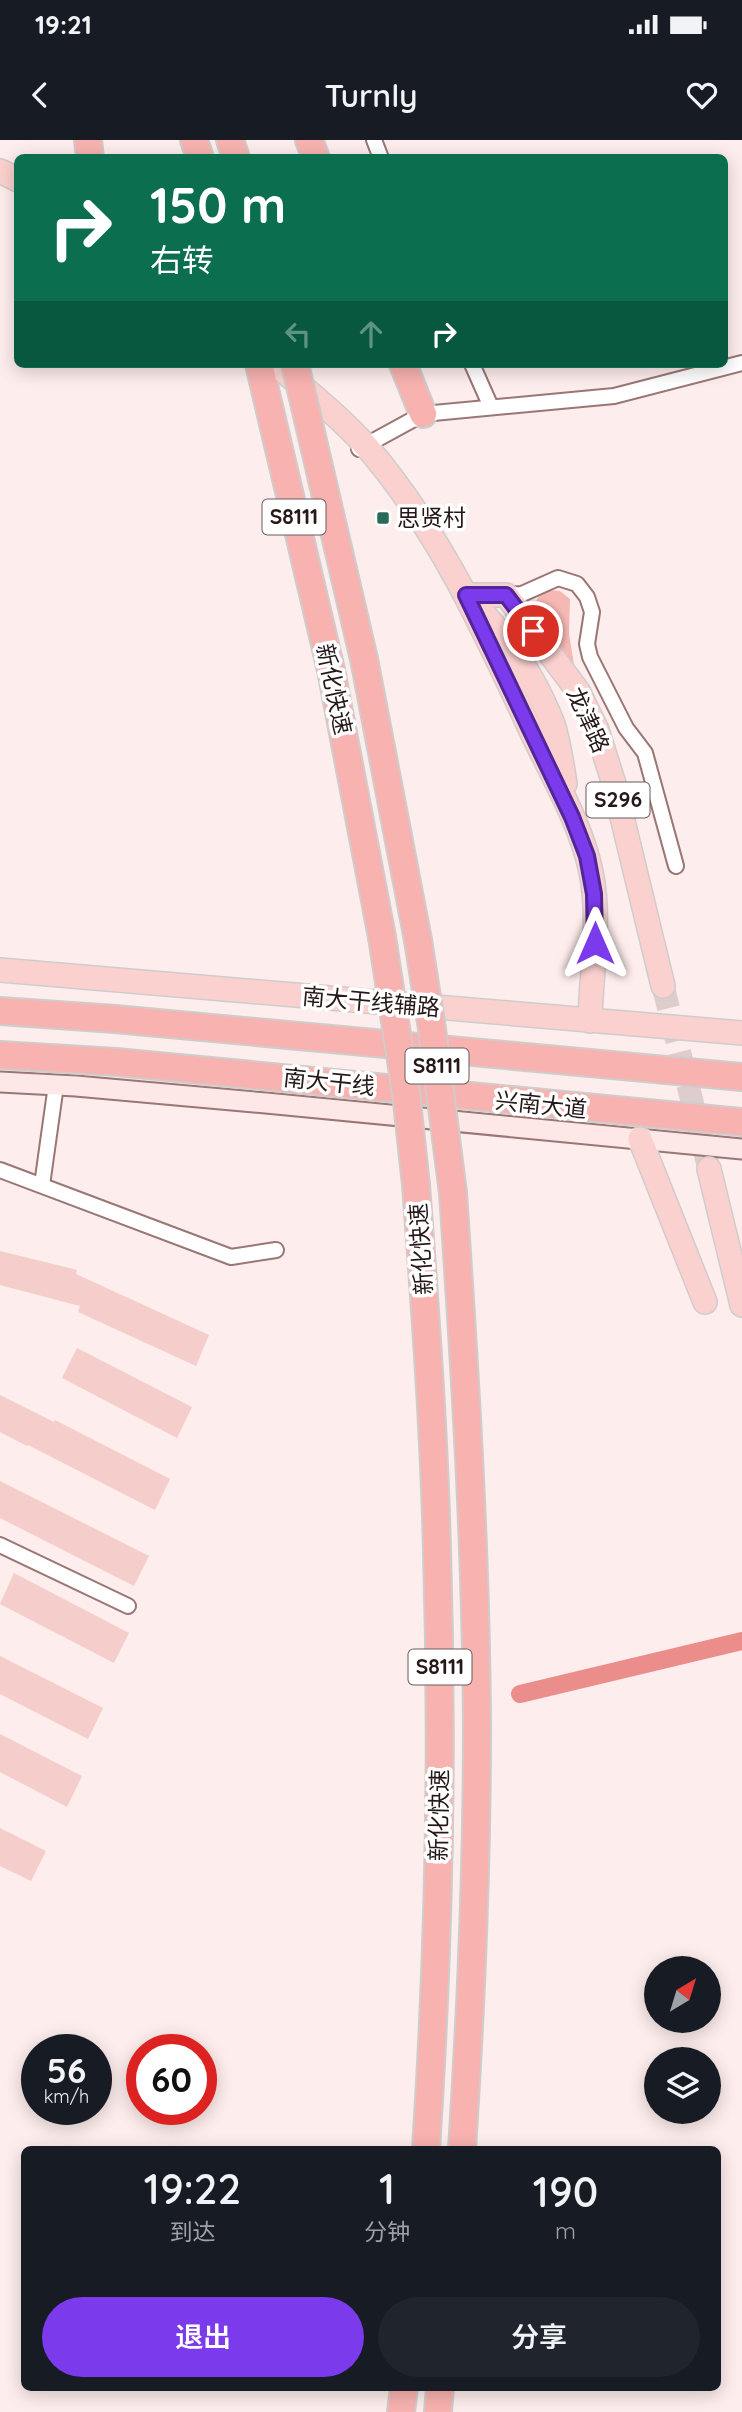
<!DOCTYPE html>
<html lang="zh">
<head>
<meta charset="utf-8">
<style>
	:root { --surface:#171b24; --page:#20242c; --text:#f1f3f6; --muted:#9ea1a6; --accent:#7c3aed }
	body { margin:0; font-family:Quicksand,"Noto Sans SC",sans-serif; background:var(--page); color:var(--text); height:100vh; display:flex; flex-direction:column; font-size:26px; white-space:nowrap }
	* { box-sizing:border-box; margin:0 }
	p { font-size:23px; color:var(--muted) }
	.icon { flex:none; width:38px; height:38px; fill:none; stroke:currentColor; stroke-width:2; stroke-linecap:round; stroke-linejoin:round }
	.map { position:relative; flex:1; overflow:hidden }
	.side { position:absolute; left:21px; top:2006px; width:700px; height:245px; display:flex; flex-direction:column; background:var(--surface); border-radius:10px; box-shadow:0 4px 18px #0003 }
	.side>* { flex:none }
	.top-card { position:absolute; left:14px; top:14px; width:714px; height:214px; border-radius:10px; box-shadow:0 4px 18px #0003; background:#0b6e4f; color:#fff; overflow:hidden }
	.needle { width:46px; rotate:38deg }
	.tools { position:absolute; left:644px; top:1816px; display:grid; gap:14px }
	.tools a { display:grid; place-items:center; width:77px; height:77px; border-radius:50%; background:var(--surface); box-shadow:0 4px 18px #0003; font-size:35px }
	.speed { position:absolute; left:21px; top:1894px; display:flex; gap:14px; font-size:35px; font-weight:700; text-align:center }
	.speed>* { display:grid; place-content:center; width:91px; height:91px; border-radius:50%; background:var(--surface); box-shadow:0 4px 18px #0003; line-height:1 }
	.speed small { font-size:18px; font-weight:400 }
	.speed .limit { border:10px solid #d22; background:#fff; color:#111 }
	.pin { position:absolute; display:grid; place-items:center; width:60px; height:60px; color:#fff; margin:-30px; border:4px solid #fff; border-radius:50%; box-shadow:0 2px 7px #0007 }
	.me { position:absolute; width:77px; margin:-38px; rotate:0deg; stroke-linejoin:round; filter:drop-shadow(0 0 5px #0008) }
	.turn { display:flex; align-items:center; gap:24px; height:147px; padding:0 21px; font-size:32px }
	.turn .icon { width:91px; height:91px; stroke-width:2.5 }
	.turn b { display:block; font-size:49px; line-height:60px }
	.lanes { display:flex; align-items:center; height:66px; padding:0 21px; background:#0003; justify-content:center; gap:35px; direction:ltr }
	.lanes .off { opacity:.35 }
	.eta { display:flex; justify-content:space-evenly; align-items:center; height:119px; text-align:center }
	.eta b { font-size:42px; font-weight:600; line-height:49px }
	.button { display:flex; gap:14px; margin-top:auto; padding:14px 21px }
	.button a { flex:1; height:80px; border-radius:42px; background:var(--accent); color:#fff; font-size:28px; font-weight:600; line-height:80px; text-align:center }
	.button a+a { background:var(--page); color:var(--text) }
	.status { display:flex; justify-content:space-between; align-items:center; height:49px; padding:0 35px; background:var(--surface); direction:ltr }
	.status svg { height:19px; fill:currentColor }
	header { display:flex; justify-content:space-between; align-items:center; height:91px; padding:0 21px; background:var(--surface); font-size:32px; font-weight:600 }
	.map>svg:first-child { display:block }
	.green { fill:#f5b8b5 }
	.lines { fill:none; stroke-linecap:round; stroke-linejoin:round }
	.canal { stroke:#eb8e8b; stroke-width:18 }
	.building { fill:#f5cdca }
	.primary-tunnel { stroke:#ddcdcc; stroke-width:23; stroke-dasharray:23 11; stroke-linecap:butt }
	.street-casing { stroke:#9a7674; stroke-width:18 }
	.secondary-casing { stroke:#9a7674; stroke-width:23 }
	.primary-casing { stroke:#cfcccc; stroke-width:26 }
	.highway-casing { stroke:#cfcccc; stroke-width:30 }
	.street { stroke:#fff; stroke-width:14 }
	.secondary { stroke:#fde8e7; stroke-width:19 }
	.primary { stroke:#fbd1cf; stroke-width:23 }
	.highway { stroke:#f8b2af; stroke-width:26 }
	.highway-bridge-casing { stroke:#cfcccc; stroke-width:30; stroke-linecap:butt }
	.highway-bridge { stroke:#f8b2af; stroke-width:26 }
	.route-casing { stroke:#51269a; stroke-width:18 }
	.route { stroke:#7c3aed; stroke-width:12 }
	.poi-dot { fill:#296a58; stroke:#fff; stroke-width:2.5 }
	.labels { text-anchor:middle; stroke-width:7; stroke-linejoin:round; paint-order:stroke }
	.shield { fill:#fff; stroke:#675d5d; stroke-width:2 }
	.shield-label { font-size:21px; font-weight:bold; fill:#261818 }
	.poi-label { font-size:23px; fill:#261818; stroke:#fff; text-anchor:start }
	.street-label { font-size:23px; fill:#261818; stroke:#fff }
</style>
</head>
<body>
<div class="status"><b>19:21</b><svg viewBox="0 0 49 12"><path d="M0 12V9h3v3zM5 12V6h3v6zM10 12V3h3v9zM15 12V0h3v12zM26 1h20v11H26zM47 4h2v5h-2z"/></svg></div>
<header><svg class="icon" aria-label="back" viewBox="0 0 24 24"><path d="M15 5l-7 7 7 7"/></svg>Turnly<svg class="icon" aria-label="heart" viewBox="0 0 24 24"><path d="M12 20l-8-8c-3-5 5-10 8-4 3-6 11-1 8 4z"/></svg></header>
<div class="map">
<svg width="742" height="2272" viewBox="0 0 742 2272">
	<rect width="100%" height="100%" fill="#fdedec"/>
	<polygon class="green" points="549,450 560,451 570,459 569,494 574,525 555,498 535,476 535,464 539,455"/>
	<g class="lines">
		<polyline class="canal" points="520,1554 742,1501"/>
	</g>
	<g class="building">
		<polygon points="0,1111 77,1130 76,1134 209,1195 196,1226 78,1172 80,1166 0,1145"/>
		<polygon points="77,1208 192,1267 177,1298 62,1238"/>
		<polygon points="0,1255 54,1282 55,1280 170,1339 155,1370 28,1305 27,1306 0,1292"/>
		<polygon points="0,1341 149,1416 134,1446 0,1378"/>
		<polygon points="14,1433 129,1493 114,1523 0,1464"/>
		<polygon points="0,1516 103,1568 88,1599 0,1554"/>
		<polygon points="0,1594 82,1636 67,1667 0,1632"/>
		<polygon points="0,1688 46,1711 31,1741 0,1726"/>
	</g>
	<g class="lines">
		<polyline class="primary-tunnel" points="663,846 709,1029"/>
		<g class="street-casing">
			<g id="street">
				<polyline points="374,0 381,18"/>
				<polyline points="472,224 491,267"/>
				<polyline points="359,309 423,274 614,256 742,223"/>
				<polyline points="506,455 522,454 558,438 577,444 587,457 592,472 587,504 590,517 626,588 645,613 676,726"/>
				<polyline points="0,1030 231,1117 276,1110"/>
				<polyline points="42,1045 56,945"/>
				<polyline points="0,1405 128,1466"/>
			</g>
		</g>
		<g class="secondary-casing">
			<polyline id="secondary" points="0,942 76,946 266,963 742,1009"/>
		</g>
		<g class="primary-casing">
			<g id="primary">
				<polyline points="0,31 18,40"/>
				<path d="M275,224C306,250 339,276 366,306C440,391 486,494 533,595C554,639 581,684 591,732C601,781 591,831 590,881"/>
				<polyline points="466,455 506,455 578,551 597,590 614,644 663,846"/>
				<path d="M483,473C513,505 537,543 553,584C559,603 562,624 565,644"/>
				<polyline points="0,830 742,893"/>
				<polyline points="640,999 705,1162"/>
				<polyline points="709,1029 742,1165"/>
			</g>
		</g>
		<g class="highway-casing">
			<g id="highway">
				<polyline points="88,0 90,18"/>
				<polyline points="194,0 200,18"/>
				<polyline points="230,0 236,18"/>
				<polyline points="309,0 316,18"/>
				<polyline points="259,224 331,530 382,797"/>
				<polyline points="403,224 423,274"/>
				<polyline points="364,519 418,800"/>
				<polyline points="0,871 115,879 742,937"/>
				<polyline points="0,915 116,922 742,982"/>
				<path d="M416,1045C425,1167 434,1289 437,1410C443,1610 439,1810 426,2009"/>
				<path d="M453,1053C465,1231 476,1408 477,1587C477,1727 471,1869 462,2009"/>
				<polyline points="401,2272 404,2247"/>
				<polyline points="438,2272 440,2247"/>
			</g>
		</g>
		<use href="#street" class="street"/>
		<use href="#secondary" class="secondary"/>
		<use href="#primary" class="primary"/>
		<use href="#highway" class="highway"/>
		<g class="highway-bridge-casing">
			<g id="highway-bridge">
				<polyline points="295,224 364,519"/>
				<polyline points="382,797 406,953 416,1045"/>
				<polyline points="418,800 432,889 453,1053"/>
			</g>
		</g>
		<use href="#highway-bridge" class="highway-bridge"/>
	</g>
	<g class="lines">
		<g class="route-casing">
			<polyline id="route" points="533,491 506,455 466,455 572,677 587,716 594,754 595,803"/>
		</g>
		<use href="#route" class="route"/>
	</g>
	<rect class="poi-dot" x="376" y="371" width="14" height="14" rx="3.5"/>
	<g class="labels">
		<g class="shield">
			<rect x="262.5" y="359.5" width="63" height="35" rx="5"/>
			<rect x="586.5" y="642.5" width="63" height="35" rx="5"/>
			<rect x="405.5" y="908.5" width="63" height="35" rx="5"/>
			<rect x="408.5" y="1509.5" width="63" height="35" rx="5"/>
		</g>
		<g class="shield-label">
			<text x="294" y="384">S8111</text>
			<text x="618" y="667">S296</text>
			<text x="437" y="933">S8111</text>
			<text x="440" y="1534">S8111</text>
		</g>
		<g class="poi-label">
			<text x="397" y="386">思贤村</text>
		</g>
		<g class="street-label">
			<text transform="translate(334 549) rotate(78)" y="8">新化快速</text>
			<text transform="translate(588 580) rotate(65)" y="8">龙津路</text>
			<text transform="translate(371 862) rotate(5)" y="8">南大干线辅路</text>
			<text transform="translate(329 942) rotate(6)" y="8">南大干线</text>
			<text transform="translate(541 965) rotate(6)" y="8">兴南大道</text>
			<text transform="translate(421 1109) rotate(-94)" y="8">新化快速</text>
			<text transform="translate(439 1675) rotate(-89)" y="8">新化快速</text>
		</g>
	</g>
</svg>
<div class="tools">
<a><svg class="needle" viewBox="-14 -14 28 28"><path d="M0-13l5 13h-10z" fill="#e53935"/><path d="M0 13l5-13h-10z" fill="#9ea1a6"/></svg></a>
<a><svg class="icon" aria-label="layers" viewBox="0 0 24 24"><path d="M12 4l9 5-9 5-9-5zM3 14l9 5 9-5"/></svg></a>
</div>
<div class="speed"><div>56<small>km/h</small></div><div class="limit">60</div></div>
<div class="pin" style="left:533px;top:491px;background:#d93025"><svg class="icon" aria-label="arrive" viewBox="0 0 24 24"><path d="M6 21V4h12l-3 4 3 4H6"/></svg></div>
<svg class="me" style="left:595px;top:803px" viewBox="-20 -20 40 40"><path d="M0-17L14 15 0 8-14 15z" fill="#7c3aed" stroke="#fff" stroke-width="4"/></svg>
<div class="top-card">
<div class="turn"><svg class="icon" aria-label="right" viewBox="0 0 24 24"><path d="M7 20v-9h11M14 6l5 5-5 5"/></svg><div><b>150 m</b>右转</div></div>
<div class="lanes"><svg class="icon off" aria-label="left" viewBox="0 0 24 24"><path d="M17 20v-9H6M10 6l-5 5 5 5"/></svg><svg class="icon off" aria-label="ahead" viewBox="0 0 24 24"><path d="M12 20V5M6 11l6-6 6 6"/></svg><svg class="icon" aria-label="right" viewBox="0 0 24 24"><path d="M7 20v-9h11M14 6l5 5-5 5"/></svg></div>
</div>
<section class="side">
<div class="eta">
<div><b>19:22</b><p>到达</p></div>
<div><b>1</b><p>分钟</p></div>
<div><b>190</b><p>m</p></div>
</div>
<div class="button"><a>退出</a><a>分享</a></div>
</section>
</div>
</body>
</html>
